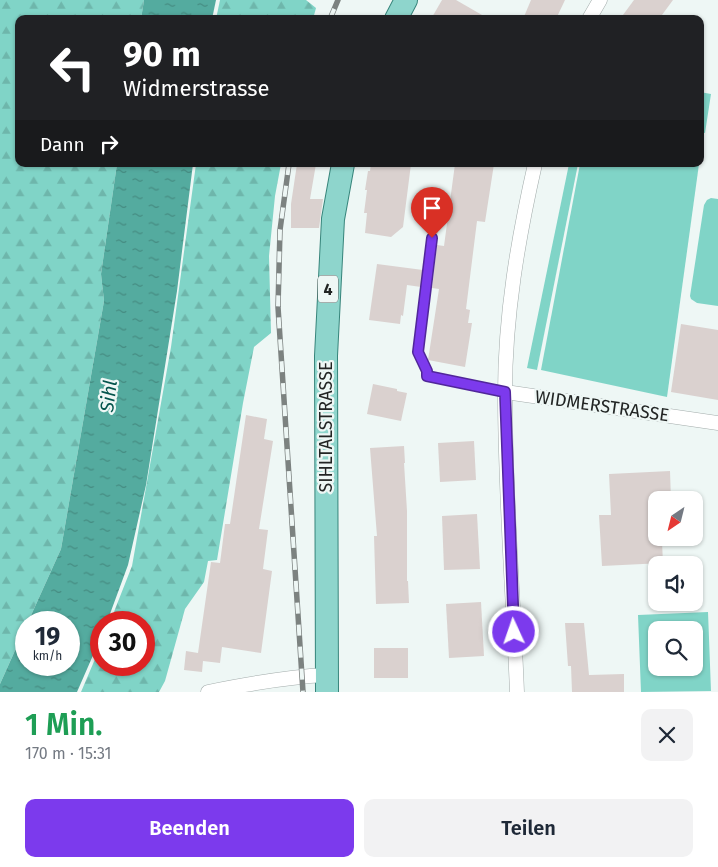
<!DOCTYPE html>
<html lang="de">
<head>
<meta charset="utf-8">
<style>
	:root { --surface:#fff; --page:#f2f2f3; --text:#1f2937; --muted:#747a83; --accent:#7c3aed }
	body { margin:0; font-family:"Fira Sans",sans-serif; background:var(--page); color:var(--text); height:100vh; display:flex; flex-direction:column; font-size:19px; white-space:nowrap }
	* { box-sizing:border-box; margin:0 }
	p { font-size:16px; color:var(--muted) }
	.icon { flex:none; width:28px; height:28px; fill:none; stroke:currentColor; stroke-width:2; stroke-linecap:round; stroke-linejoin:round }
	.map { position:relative; height:692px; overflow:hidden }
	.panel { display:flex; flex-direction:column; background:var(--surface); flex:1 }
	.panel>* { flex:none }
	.top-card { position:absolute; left:15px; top:15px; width:689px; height:152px; border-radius:10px; box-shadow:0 1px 4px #0004; background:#202124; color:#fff; overflow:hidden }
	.needle { width:32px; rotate:215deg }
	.buttons { position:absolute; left:648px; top:491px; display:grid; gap:10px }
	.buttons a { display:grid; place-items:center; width:55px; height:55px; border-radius:10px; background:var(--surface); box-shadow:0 1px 4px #0004; font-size:25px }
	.speed { position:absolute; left:15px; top:611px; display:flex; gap:10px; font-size:25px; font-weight:700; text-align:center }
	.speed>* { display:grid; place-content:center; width:65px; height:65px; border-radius:50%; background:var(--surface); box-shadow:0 1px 4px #0004; line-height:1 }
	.speed small { font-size:12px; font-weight:400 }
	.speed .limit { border:8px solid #d22; background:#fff; color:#111 }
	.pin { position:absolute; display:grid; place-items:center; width:42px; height:42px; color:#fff; margin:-51px -21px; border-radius:50% 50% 50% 0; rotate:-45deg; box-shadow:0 0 5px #0007 }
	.pin .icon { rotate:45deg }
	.me { position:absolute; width:55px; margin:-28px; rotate:357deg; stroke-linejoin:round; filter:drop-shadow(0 0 4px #0008) }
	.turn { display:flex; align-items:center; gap:18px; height:105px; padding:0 25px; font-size:22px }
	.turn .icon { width:65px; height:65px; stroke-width:2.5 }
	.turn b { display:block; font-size:35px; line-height:42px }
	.then { display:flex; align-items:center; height:48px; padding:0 25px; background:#0003; gap:10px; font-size:19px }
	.round { display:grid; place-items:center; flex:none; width:52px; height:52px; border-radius:10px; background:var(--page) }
	.summary { display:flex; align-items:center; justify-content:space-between; height:85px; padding:0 25px }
	h1 { font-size:30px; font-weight:600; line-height:38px; color:#1e9e55 }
	.primary-button { display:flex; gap:10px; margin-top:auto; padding:10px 25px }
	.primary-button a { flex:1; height:58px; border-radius:10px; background:var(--accent); color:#fff; font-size:20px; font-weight:600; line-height:58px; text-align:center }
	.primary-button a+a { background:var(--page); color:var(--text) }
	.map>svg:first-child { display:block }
	.forest { fill:url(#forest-firs) }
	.pitch { fill:#80d4c7; fill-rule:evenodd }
	.water { fill:url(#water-ripples) }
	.building { fill:#dad1cf }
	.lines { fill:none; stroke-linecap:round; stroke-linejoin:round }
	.service-casing { stroke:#a3acab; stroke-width:8 }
	.minor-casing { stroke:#a3acab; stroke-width:15 }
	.primary-casing { stroke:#37857b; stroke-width:24 }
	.service { stroke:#fff; stroke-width:7 }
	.minor { stroke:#fff; stroke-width:14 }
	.primary { stroke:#8ed5cc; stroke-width:22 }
	.rail-casing { stroke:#7c8280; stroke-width:5.5 }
	.rail { stroke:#eef7f5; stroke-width:4; stroke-dasharray:11; stroke-linecap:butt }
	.route-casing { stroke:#51269a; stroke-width:12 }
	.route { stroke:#7c3aed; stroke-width:9 }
	.labels { text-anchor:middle; stroke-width:4.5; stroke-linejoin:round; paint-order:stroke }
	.shield { fill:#eef7f5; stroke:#5f6463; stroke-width:1 }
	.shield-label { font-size:16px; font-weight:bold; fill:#222524 }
	.street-label { font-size:18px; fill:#222524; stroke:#eef7f5 }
	.water-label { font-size:19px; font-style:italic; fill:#03544c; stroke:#eef7f5 }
</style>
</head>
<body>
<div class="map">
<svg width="718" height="692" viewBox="0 0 718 692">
	<defs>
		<pattern id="forest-firs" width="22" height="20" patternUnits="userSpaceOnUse" patternTransform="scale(1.25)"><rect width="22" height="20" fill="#80d4c7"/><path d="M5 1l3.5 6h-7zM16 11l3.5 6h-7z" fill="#6eb6ab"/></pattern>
		<pattern id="water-ripples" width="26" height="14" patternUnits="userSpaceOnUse" patternTransform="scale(1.25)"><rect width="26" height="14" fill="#54ab9f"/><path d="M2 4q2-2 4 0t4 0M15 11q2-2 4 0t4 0" fill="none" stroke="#458b81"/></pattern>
	</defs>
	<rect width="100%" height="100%" fill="#eef7f5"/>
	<g class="forest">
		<polygon points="0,0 144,0 141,19 19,19 19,164 117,164 101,274 104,301 61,549 28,622 26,622 26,626 0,684"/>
		<polygon points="220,0 306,0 316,8 313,19 216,19"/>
		<polygon points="196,164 281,164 275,196 269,256 271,333 254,347 243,403 217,560 208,561 204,582 185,609 165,681 159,692 81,692 101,645 101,665 144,665 144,622 110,622 132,566 171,347"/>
	</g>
	<g class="pitch">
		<polygon points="700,92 711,94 705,133 700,132"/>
		<polygon points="569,164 578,164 537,370 527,368"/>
		<polygon points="580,164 699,164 667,397 541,370"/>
		<polygon points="711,198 718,199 718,306 697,303 691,299 690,296 704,205 707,200"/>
		<path d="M708,612L711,691L641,692L638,615ZM656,630H694V668H656Z"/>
	</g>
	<g class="water">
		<polygon points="144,0 216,0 212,19 141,19"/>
		<polygon points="117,164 193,164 177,291 146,485 128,565 107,622 101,622 101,637 77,692 0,692 0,684 26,626 26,665 69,665 69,622 28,622 61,549 104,301 101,274"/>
	</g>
	<g class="building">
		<polygon points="442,0 456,0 489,19 431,19"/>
		<polygon points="531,0 565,0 556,19 523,19"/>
		<polygon points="634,0 673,0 659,19 620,19"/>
		<polygon points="297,164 316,164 310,199 323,199 319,228 291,228 291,204"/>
		<polygon points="371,164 411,164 403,227 391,237 365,233 367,213 364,213 367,190 365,190 368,171 370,171"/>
		<polygon points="455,164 494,164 485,222 477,221 466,309 470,310 468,323 472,323 465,367 428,360 439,289 432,288 437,245 444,246"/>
		<polygon points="377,264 423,270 421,287 407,285 403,316 401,315 400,324 369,320"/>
		<polygon points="681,324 718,330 718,400 671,392"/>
		<polygon points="373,384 397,389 397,391 407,393 401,421 367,414"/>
		<polygon points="246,415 267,419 264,439 273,441 259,529 268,530 263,569 272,571 261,653 222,647 220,663 203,661 202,672 184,670 186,651 198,653 211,562 220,563 225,524 230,524"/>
		<polygon points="474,441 476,480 440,482 438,443"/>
		<polygon points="404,446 405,463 404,463 407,511 407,581 408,581 409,603 376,604 374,536 377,536 370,448"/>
		<polygon points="670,471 671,500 656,500 656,542 662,542 663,563 602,566 599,515 611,515 609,474"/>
		<polygon points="477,514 480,569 444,570 442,516"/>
		<polygon points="481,602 484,656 449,658 446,604"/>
		<polygon points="565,623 584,623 589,675 624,674 624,692 572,692 571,666 568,666"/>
		<rect x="374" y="648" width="34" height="30"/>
	</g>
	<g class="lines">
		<g class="service-casing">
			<polyline id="service" points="435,219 418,352 427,371 427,376 505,392"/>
		</g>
		<g class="minor-casing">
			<g id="minor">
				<polyline points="589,19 600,0"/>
				<polyline points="505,392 718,423"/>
				<path d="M208,692C247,684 286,677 326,675"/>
				<path d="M517,692C513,592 505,492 505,393C505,315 518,239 535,164"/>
			</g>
		</g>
		<g class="primary-casing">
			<g id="primary">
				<polyline points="396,19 406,0"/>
				<polyline points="327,692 326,356 333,219 343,164"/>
			</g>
		</g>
		<use href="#service" class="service"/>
		<use href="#minor" class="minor"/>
		<use href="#primary" class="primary"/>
		<g class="rail-casing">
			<g id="rail">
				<polyline points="330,19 338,0"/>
				<polyline points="289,164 280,230 278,307 303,692"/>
			</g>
		</g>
		<use href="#rail" class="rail"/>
	</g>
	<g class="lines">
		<g class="route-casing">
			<polyline id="route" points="432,238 418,352 427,371 427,376 505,392 514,632"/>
		</g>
		<use href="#route" class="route"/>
	</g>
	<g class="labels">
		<rect class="shield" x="318" y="275.5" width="20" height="27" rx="4"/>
		<g class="shield-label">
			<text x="328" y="295">4</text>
		</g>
		<g class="street-label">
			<text transform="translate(602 406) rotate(8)" y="6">WIDMERSTRASSE</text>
			<text transform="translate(326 427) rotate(-90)" y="6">SIHLTALSTRASSE</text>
		</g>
		<g class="water-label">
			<text transform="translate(108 396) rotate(-83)" y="7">Sihl</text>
		</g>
	</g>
</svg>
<div class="buttons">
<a><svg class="needle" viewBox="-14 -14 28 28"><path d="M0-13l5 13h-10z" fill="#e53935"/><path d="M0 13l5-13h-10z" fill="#747a83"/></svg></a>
<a><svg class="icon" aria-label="sound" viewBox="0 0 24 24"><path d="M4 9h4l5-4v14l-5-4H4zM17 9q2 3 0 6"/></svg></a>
<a><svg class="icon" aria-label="search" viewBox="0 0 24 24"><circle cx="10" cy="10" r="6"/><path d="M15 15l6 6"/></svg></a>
</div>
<div class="speed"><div>19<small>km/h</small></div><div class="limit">30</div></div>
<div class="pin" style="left:432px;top:238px;background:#d93025"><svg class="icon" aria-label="arrive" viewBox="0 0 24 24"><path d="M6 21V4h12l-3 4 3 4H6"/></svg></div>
<svg class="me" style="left:514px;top:632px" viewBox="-20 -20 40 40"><circle r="17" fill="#7c3aed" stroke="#fff" stroke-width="3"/><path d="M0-11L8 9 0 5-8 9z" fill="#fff"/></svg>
<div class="top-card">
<div class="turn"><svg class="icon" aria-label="left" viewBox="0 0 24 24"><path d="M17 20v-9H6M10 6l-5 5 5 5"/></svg><div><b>90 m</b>Widmerstrasse</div></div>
<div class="then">Dann<svg class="icon" aria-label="right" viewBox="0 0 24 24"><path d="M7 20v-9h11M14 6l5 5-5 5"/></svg></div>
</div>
</div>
<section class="panel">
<div class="summary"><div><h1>1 Min.</h1><p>170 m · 15:31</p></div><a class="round"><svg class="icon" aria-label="close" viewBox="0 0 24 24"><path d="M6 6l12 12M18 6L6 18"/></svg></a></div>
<div class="primary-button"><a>Beenden</a><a>Teilen</a></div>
</section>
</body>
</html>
